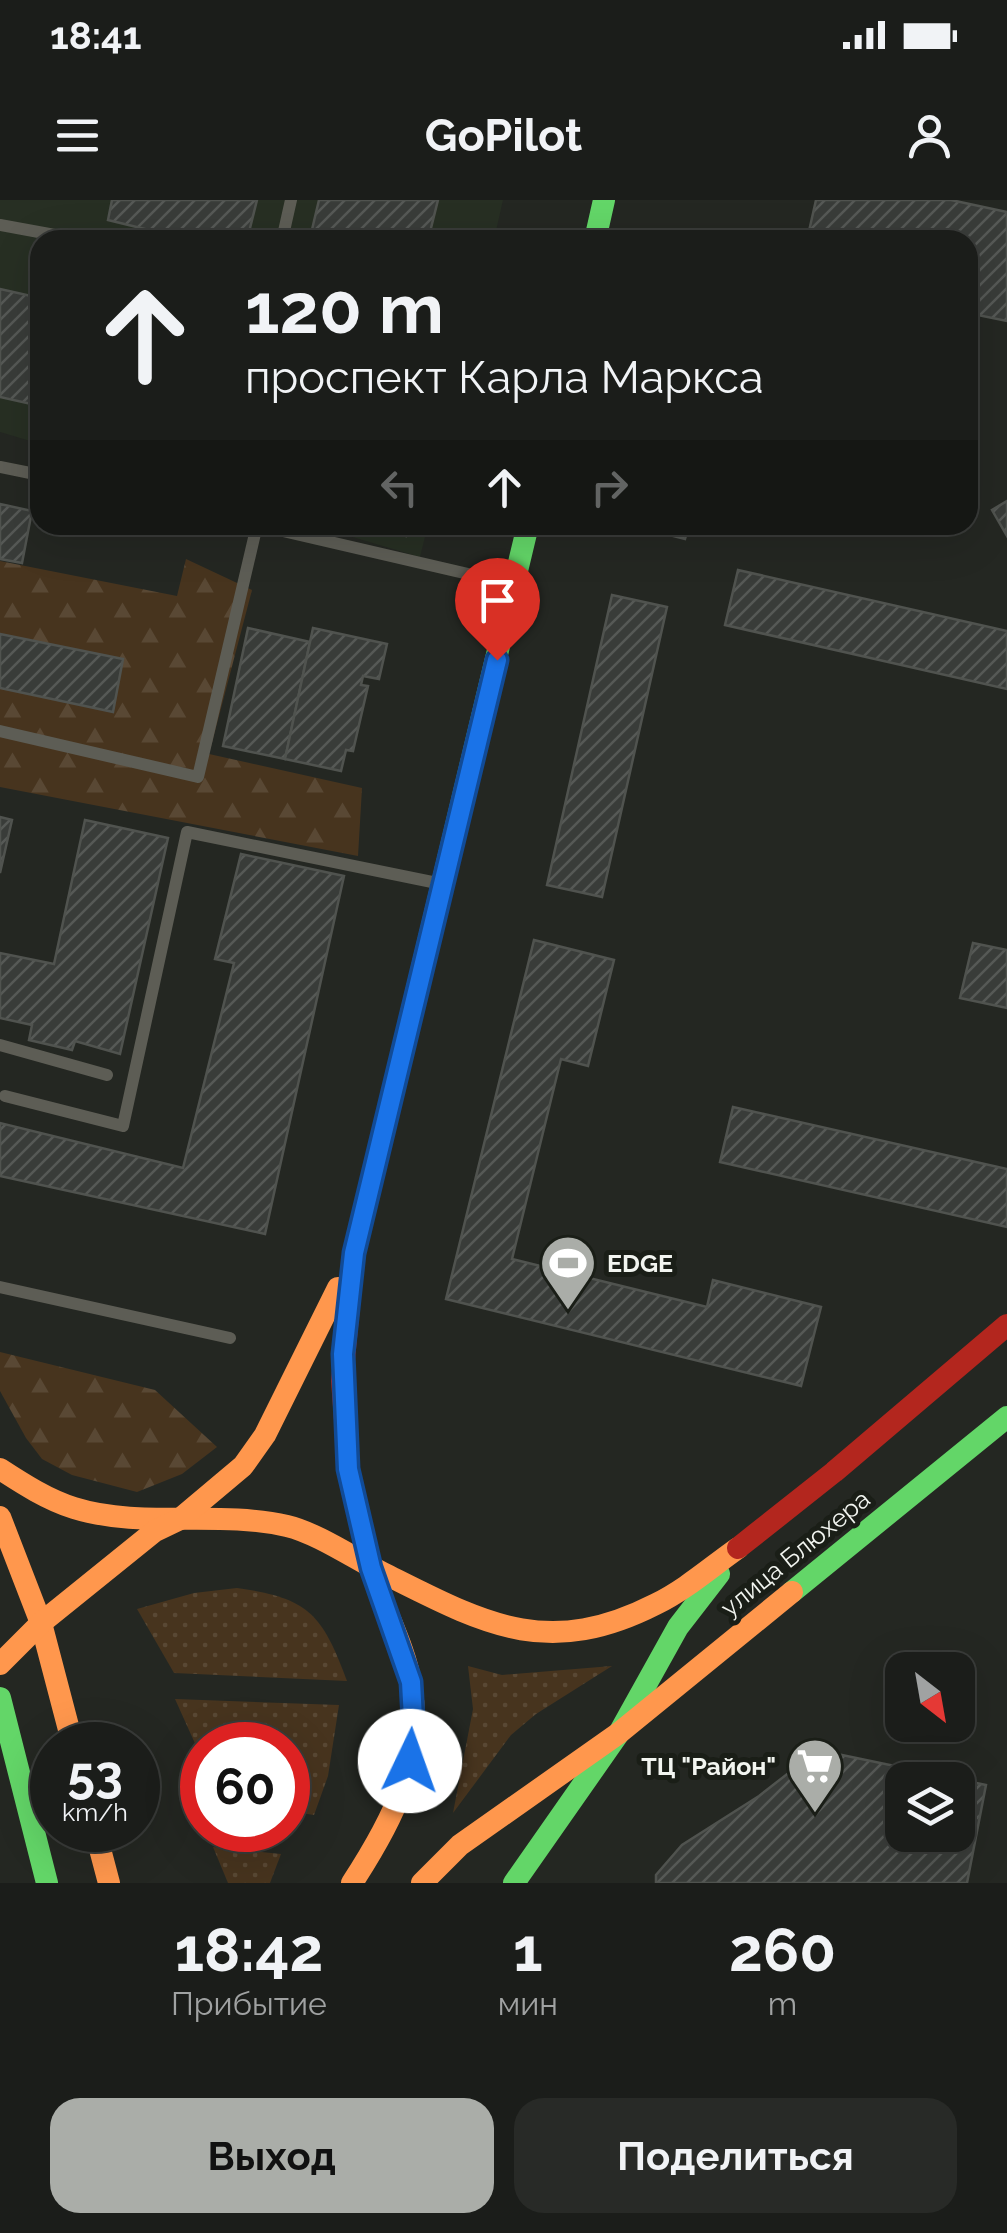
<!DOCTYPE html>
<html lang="ru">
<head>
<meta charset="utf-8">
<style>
	:root { --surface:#1b1d1a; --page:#282a27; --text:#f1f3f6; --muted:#a0a2a2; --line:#393b39; --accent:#aaada8 }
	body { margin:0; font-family:Raleway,sans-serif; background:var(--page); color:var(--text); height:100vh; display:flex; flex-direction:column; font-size:38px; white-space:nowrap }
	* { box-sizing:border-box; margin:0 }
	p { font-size:32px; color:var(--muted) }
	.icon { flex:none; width:55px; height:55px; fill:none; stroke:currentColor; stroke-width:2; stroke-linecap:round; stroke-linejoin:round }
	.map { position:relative; height:1683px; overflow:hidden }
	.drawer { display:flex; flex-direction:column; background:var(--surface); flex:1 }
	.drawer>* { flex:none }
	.top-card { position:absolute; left:30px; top:30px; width:948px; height:305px; border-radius:30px; box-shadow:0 10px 40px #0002,0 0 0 2px var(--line); background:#1b1d1a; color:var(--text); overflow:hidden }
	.needle { width:65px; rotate:149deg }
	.buttons { position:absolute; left:885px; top:1452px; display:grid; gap:20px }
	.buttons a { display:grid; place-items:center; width:90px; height:90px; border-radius:20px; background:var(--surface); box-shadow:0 10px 40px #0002,0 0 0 2px var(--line); font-size:50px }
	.speed { position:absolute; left:30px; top:1522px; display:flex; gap:20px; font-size:50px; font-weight:700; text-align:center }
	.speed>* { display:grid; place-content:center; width:130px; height:130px; border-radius:50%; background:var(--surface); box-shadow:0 10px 40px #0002,0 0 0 2px var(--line); line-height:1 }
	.speed small { font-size:25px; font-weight:400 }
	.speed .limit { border:15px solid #d22; background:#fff; color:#111 }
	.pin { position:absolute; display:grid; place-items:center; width:85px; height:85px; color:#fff; margin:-102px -42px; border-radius:50% 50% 50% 0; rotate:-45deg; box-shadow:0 0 10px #0007 }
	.pin .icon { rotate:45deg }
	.me { position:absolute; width:110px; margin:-55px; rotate:3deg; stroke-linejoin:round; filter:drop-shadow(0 0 8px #0008) }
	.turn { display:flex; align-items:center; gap:35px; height:210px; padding:0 50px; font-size:45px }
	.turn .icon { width:130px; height:130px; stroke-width:2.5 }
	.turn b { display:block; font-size:70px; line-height:85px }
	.lanes { display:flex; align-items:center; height:95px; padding:0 50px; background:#0003; justify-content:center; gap:50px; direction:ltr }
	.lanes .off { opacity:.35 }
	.eta { display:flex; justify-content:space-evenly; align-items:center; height:170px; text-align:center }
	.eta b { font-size:60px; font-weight:700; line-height:70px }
	.action { display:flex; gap:20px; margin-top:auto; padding:20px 50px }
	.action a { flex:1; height:115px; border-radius:30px; background:var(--accent); color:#111; font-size:40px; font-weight:700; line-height:115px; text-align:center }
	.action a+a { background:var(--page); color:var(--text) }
	.status { display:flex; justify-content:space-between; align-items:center; height:70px; padding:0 50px; background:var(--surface); direction:ltr }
	.status svg { height:28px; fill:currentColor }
	header { display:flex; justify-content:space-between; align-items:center; height:130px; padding:0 50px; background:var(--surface); font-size:45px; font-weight:700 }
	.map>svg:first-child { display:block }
	.built { fill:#272f23 }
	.grass { fill:url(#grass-dots) }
	.forest { fill:url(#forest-firs) }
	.building { fill:url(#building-hatch); stroke:#50534f; stroke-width:2.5; fill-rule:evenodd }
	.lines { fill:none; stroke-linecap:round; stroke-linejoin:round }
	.lane { stroke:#5d5d55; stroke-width:12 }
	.fast { stroke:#63d668; stroke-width:22 }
	.slow { stroke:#ff974d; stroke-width:22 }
	.jam { stroke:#b3261e; stroke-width:22 }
	.route-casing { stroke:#114b97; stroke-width:25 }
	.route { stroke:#1a73e8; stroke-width:18 }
	.labels { text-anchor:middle; stroke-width:10; stroke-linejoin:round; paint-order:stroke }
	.poi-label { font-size:25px; font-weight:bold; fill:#f2f5f0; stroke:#1a1e17; text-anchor:start }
	.street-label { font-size:25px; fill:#f2f5f0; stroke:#1a1e17 }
</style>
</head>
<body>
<div class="status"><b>18:41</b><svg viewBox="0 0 49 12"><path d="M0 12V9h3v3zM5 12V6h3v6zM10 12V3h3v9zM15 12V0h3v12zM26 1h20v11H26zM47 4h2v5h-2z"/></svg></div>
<header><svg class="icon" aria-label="menu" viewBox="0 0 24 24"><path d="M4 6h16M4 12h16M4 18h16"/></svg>GoPilot<svg class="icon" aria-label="person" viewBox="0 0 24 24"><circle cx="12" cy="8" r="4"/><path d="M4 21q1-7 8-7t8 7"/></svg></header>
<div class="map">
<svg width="1007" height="1683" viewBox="0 0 1007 1683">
	<defs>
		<pattern id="grass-dots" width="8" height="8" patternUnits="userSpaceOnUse" patternTransform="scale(2.5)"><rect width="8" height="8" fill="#47341e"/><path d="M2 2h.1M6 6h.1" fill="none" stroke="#594834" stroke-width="1.8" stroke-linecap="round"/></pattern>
		<pattern id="forest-firs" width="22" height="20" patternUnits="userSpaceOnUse" patternTransform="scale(2.5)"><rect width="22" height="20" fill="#47341e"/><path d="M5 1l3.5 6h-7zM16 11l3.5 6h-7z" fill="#594834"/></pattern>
		<pattern id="building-hatch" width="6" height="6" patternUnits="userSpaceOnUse" patternTransform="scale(2.5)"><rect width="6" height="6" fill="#393c39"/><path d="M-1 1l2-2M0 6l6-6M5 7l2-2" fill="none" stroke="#565956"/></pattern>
	</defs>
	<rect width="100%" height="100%" fill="#242722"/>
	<g class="built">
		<polygon points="0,0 503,0 494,40 40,40 40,244 0,232"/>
		<polygon points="312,325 428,325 420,357"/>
	</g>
	<g class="grass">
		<path d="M237,1388C309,1398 322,1414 347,1481L174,1473L137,1409L194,1393Z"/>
		<polygon points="468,1466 502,1475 612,1466 536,1514 511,1535 453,1613 473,1509"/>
		<polygon points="175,1499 339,1505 328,1576 314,1615 288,1611 288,1545 202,1545 202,1559"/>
		<polygon points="213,1647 281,1654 270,1683 228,1683"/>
	</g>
	<g class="forest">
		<polygon points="186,359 252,390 209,554 362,588 358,656 0,587 0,361 177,396"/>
		<polygon points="0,1152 155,1190 217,1247 182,1274 137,1292 72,1275 42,1259 26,1238 0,1191"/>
	</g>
	<g class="building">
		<polygon points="112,0 257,0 247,40 190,40 108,20"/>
		<polygon points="319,0 438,0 428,40 319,40 310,38"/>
		<polygon points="816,0 951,0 1007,12 1007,121 968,113 968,40 807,40"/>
		<polygon points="0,89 40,98 40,206 0,197"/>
		<polygon points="1007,301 1007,336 992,310"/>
		<polygon points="0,304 32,311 22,363 0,359"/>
		<polygon points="360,325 409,325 406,336"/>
		<polygon points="630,325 689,325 685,339"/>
		<polygon points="738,370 1007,431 1007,489 725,425"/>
		<polygon points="612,395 667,407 602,697 547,685"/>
		<polygon points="248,428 310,442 285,559 223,546"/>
		<polygon points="313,428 387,444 379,479 363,476 361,485 368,486 353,551 346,550 341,571 285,559"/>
		<polygon points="0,434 123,459 113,512 0,488"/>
		<polygon points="0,617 12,620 0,673"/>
		<polygon points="85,620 168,638 120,854 75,841 72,850 29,840 32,825 0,818 0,753 54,764"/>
		<polygon points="241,654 344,676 265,1034 0,976 0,923 183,968 234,763 215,759"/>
		<polygon points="534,740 614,760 588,866 561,859 512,1059 707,1107 713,1080 821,1107 801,1186 446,1099"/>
		<polygon points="973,743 1007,750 1007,808 960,798"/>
		<polygon points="733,907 1007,969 1007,1027 720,962"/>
		<path d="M818,1550L986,1585L967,1683H656V1675L682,1645L759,1596ZM902,1580H958V1635H902Z"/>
	</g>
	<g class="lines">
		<g class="lane">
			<polyline points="0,25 82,40"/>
			<polyline points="282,40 291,0"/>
			<polyline points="0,267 40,275"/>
			<polyline points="257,325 507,383"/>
			<polyline points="0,531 198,577 257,325"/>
			<polyline points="0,845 107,875"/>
			<polyline points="5,896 123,926 187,632 437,683"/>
			<polyline points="0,1087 230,1138"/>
		</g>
		<g class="fast">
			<polyline points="595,40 604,0"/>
			<polyline points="390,901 528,325"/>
			<polyline points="792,1392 1007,1217"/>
			<polyline points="0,1498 47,1683"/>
			<polyline points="514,1683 619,1533 678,1427 719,1374"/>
		</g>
		<g class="slow">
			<path d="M0,1269C23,1284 48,1300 74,1308C141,1329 218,1310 287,1326C317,1333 355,1359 383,1373C483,1423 546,1460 656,1404C685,1390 711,1367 738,1348"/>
			<path d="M349,1272C356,1304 362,1337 371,1368C382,1407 405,1445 411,1484C424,1562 393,1620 352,1683"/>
			<polyline points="0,1317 41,1423 73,1545"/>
			<polyline points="0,1464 41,1423 155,1331 180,1319 243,1266 265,1235 338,1088"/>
			<polyline points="95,1630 109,1683"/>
			<polyline points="422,1683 460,1645 619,1533 792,1392"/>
		</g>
		<g class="jam">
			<polyline points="349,1272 342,1181 354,1053 390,901"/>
			<polyline points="738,1348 834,1272 1007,1125"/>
		</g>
	</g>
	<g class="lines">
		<g class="route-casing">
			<polyline id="route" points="410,1561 414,1537 411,1482 371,1368 348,1269 343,1154 354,1053 497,460"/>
		</g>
		<use href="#route" class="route"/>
	</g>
	<defs>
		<g id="stadium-pin" transform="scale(2.875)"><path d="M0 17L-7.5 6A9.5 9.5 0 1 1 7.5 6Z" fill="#aaada8" stroke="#1a1e17"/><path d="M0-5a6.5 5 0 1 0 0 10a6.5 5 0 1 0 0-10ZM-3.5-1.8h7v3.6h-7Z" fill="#fff"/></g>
		<g id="supermarket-pin" transform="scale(2.875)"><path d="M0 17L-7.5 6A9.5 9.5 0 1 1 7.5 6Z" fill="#aaada8" stroke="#1a1e17"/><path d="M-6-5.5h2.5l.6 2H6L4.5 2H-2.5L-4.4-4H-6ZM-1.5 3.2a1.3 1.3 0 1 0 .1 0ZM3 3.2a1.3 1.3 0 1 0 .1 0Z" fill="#fff"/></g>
	</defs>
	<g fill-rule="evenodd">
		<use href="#stadium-pin" x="568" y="1063"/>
		<use href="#supermarket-pin" x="815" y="1566"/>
	</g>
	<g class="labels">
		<g class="poi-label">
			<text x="607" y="1072">EDGE</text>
			<text x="776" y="1575" text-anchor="end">ТЦ "Район"</text>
		</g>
		<g class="street-label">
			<text transform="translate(795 1353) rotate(-39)" y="9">улица Блюхера</text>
		</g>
	</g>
</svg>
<div class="buttons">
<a><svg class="needle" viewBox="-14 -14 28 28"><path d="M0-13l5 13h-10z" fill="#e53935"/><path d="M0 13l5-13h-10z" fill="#a0a2a2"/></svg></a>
<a><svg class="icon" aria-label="layers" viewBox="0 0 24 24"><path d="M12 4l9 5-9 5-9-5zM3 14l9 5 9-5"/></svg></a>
</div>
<div class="speed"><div>53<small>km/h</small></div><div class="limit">60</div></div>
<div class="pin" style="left:497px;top:460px;background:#d93025"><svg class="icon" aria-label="arrive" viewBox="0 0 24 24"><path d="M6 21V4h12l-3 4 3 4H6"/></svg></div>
<svg class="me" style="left:410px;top:1561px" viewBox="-20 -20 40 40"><circle r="19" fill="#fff"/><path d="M0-13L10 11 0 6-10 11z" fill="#1a73e8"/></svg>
<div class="top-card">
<div class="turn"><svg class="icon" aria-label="ahead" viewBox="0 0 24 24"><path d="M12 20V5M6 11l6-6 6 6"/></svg><div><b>120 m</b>проспект Карла Маркса</div></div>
<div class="lanes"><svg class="icon off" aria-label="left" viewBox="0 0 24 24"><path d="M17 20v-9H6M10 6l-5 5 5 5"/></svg><svg class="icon" aria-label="ahead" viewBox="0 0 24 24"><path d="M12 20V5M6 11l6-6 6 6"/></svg><svg class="icon off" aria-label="right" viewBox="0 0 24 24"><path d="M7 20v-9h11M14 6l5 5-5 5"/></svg></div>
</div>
</div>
<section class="drawer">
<div class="eta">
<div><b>18:42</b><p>Прибытие</p></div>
<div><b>1</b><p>мин</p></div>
<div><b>260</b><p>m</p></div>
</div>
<div class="action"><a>Выход</a><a>Поделиться</a></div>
</section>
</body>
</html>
